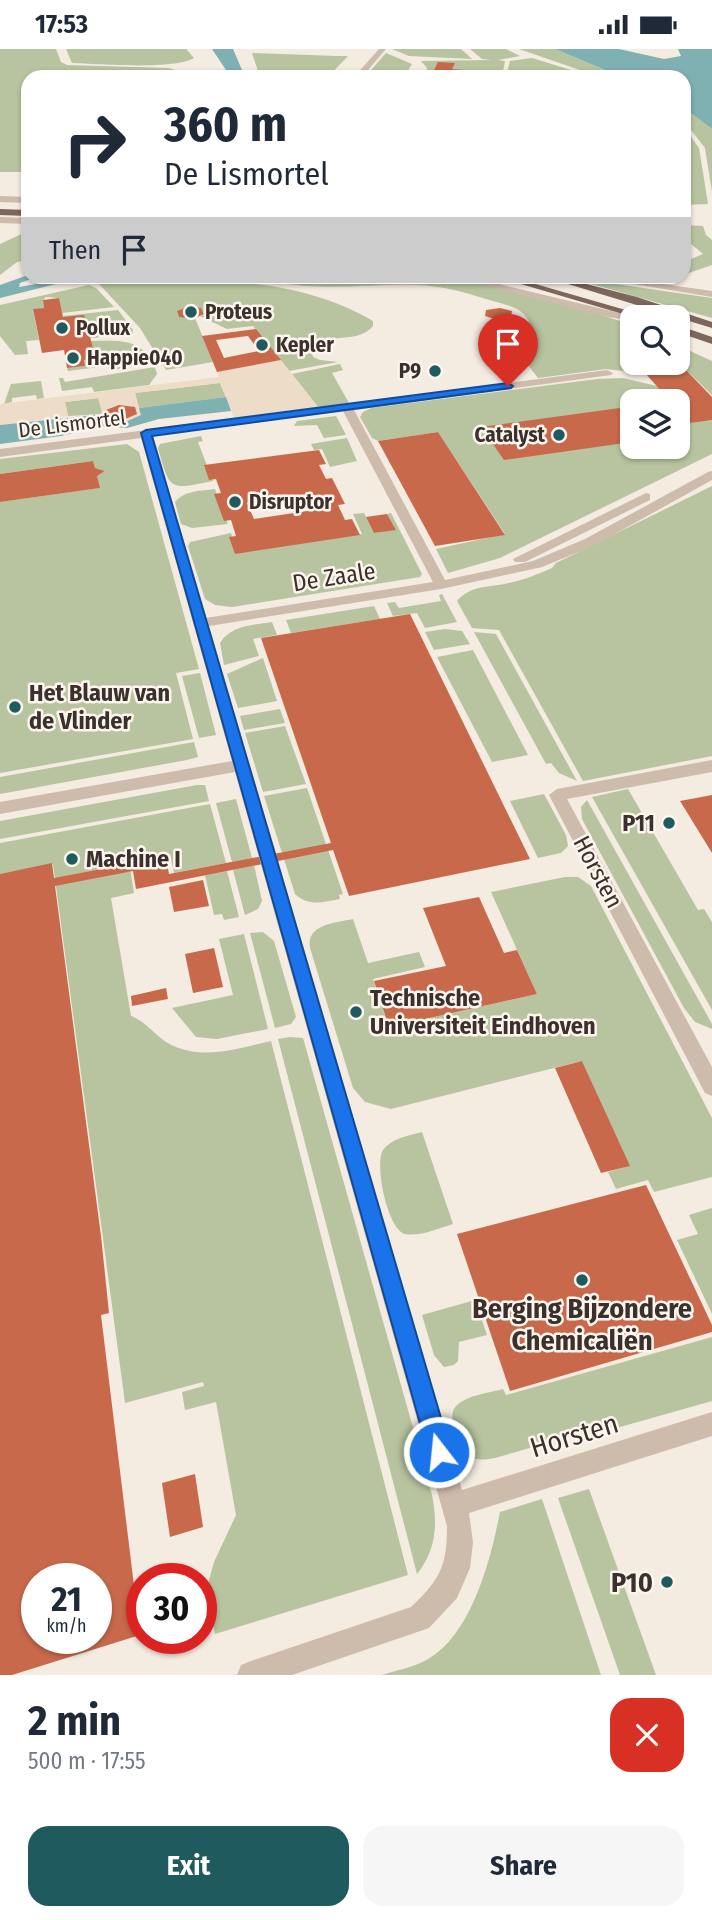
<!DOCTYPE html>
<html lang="en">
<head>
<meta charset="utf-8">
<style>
	:root { --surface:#fff; --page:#f6f6f7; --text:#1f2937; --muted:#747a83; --accent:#1f5a5e }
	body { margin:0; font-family:"Fira Sans Condensed",sans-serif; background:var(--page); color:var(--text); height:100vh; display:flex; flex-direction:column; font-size:26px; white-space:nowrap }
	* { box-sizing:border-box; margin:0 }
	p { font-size:23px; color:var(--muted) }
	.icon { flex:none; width:38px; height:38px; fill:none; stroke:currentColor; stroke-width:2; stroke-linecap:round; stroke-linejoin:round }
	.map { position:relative; height:1626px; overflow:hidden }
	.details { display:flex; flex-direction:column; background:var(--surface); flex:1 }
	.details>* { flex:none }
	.banner { position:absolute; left:21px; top:21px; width:670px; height:214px; border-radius:21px; box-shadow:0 2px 5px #0004; background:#fff; color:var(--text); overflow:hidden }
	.controls { position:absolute; left:620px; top:256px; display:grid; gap:14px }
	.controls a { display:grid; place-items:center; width:70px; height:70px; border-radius:14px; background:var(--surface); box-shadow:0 2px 5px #0004; font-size:35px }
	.speed { position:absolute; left:21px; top:1514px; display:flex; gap:14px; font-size:35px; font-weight:700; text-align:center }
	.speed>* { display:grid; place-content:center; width:91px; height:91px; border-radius:50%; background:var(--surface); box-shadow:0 2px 5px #0004; line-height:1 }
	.speed small { font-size:18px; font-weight:400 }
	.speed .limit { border:10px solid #d22; background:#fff; color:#111 }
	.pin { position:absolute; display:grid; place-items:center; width:60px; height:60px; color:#fff; margin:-72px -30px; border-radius:50% 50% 50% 0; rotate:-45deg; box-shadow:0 0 7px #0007 }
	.pin .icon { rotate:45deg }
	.me { position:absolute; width:77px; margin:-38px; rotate:344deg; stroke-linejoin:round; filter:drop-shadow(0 0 5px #0008) }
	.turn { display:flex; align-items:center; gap:24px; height:147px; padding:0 28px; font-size:32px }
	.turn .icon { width:91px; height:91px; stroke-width:2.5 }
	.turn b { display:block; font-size:49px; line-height:60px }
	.then { display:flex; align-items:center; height:66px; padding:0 28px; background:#0003; gap:14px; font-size:26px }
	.round { display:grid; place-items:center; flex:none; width:74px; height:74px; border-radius:21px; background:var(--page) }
	.head { display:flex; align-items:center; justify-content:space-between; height:119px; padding:0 28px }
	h1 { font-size:42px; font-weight:700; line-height:52px }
	.button { display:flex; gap:14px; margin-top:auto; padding:14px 28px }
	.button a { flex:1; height:80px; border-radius:21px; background:var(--accent); color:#fff; font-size:28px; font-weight:700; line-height:80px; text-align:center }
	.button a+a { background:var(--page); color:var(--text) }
	.status { display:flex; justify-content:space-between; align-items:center; height:49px; padding:0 35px; background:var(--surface); direction:ltr }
	.status svg { height:19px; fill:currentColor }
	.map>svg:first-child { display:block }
	.green { fill:#b8c4a0 }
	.plaza { fill:#ecdcc8 }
	.water { fill:#7fb0b2 }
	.building { fill:#c8694b; fill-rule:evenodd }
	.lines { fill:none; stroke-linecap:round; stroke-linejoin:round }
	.street { fill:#cdbbac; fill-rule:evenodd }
	.primary { fill:#7d675c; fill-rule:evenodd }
	.route { fill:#1a73e8; stroke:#114b97; stroke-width:2 }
	.poi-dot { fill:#1f5a5e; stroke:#fbf5ee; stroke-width:2.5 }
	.labels { text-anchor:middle; stroke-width:5; stroke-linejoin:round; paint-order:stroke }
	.far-poi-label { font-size:21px; font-weight:bold; fill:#3b302b; stroke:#fbf5ee; text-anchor:start }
	.far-street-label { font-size:21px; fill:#3b302b; stroke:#fbf5ee }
	.street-label { font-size:24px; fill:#3b302b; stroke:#fbf5ee }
	.poi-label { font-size:24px; font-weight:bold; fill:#3b302b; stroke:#fbf5ee; text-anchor:start }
	.near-poi-label { font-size:28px; font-weight:bold; fill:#3b302b; stroke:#fbf5ee }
	.near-street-label { font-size:28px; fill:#3b302b; stroke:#fbf5ee }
</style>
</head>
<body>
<div class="status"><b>17:53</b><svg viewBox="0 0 49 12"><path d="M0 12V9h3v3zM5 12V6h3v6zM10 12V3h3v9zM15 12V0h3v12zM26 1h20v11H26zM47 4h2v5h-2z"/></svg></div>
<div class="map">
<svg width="712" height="1626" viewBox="0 0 712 1626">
	<rect width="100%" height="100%" fill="#f4ebe1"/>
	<g class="green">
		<polygon points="0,0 56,0 61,13 67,16 169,19 196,28 28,28 28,123 0,123"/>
		<path d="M66,0H186L194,9C175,21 98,15 72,14Z"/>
		<polygon points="392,0 461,0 472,10 409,7"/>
		<polygon points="470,0 506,0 520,7 498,11 505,12 502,28 425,28 427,19 421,12 492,11 482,10"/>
		<polygon points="519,0 555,0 622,28 600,28"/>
		<polygon points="252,4 336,7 348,7 328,28 260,28"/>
		<polygon points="386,4 412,15 404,28 365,28"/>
		<polygon points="532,9 594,28 506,28 510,12"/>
		<polygon points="684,59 712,80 712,143 705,99 684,72"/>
		<polygon points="684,78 699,99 708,155 684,156"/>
		<polygon points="684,176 703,177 706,186 712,191 712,216 686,225 684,213 703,205 684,189"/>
		<polygon points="28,182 28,211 17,213 0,226 0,195"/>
		<path d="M264,228H460L565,254L632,276V313H677V296L712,312V346L685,320L646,325L606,320L538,329L521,307L529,305L520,293L536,290C526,258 517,259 486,250C464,243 442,237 418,236C377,234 299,245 264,228Z"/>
		<polygon points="567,228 712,249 712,269"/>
		<path d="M164,230C237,231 308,234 373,272V277C359,294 333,285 315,294L311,301L313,308L320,311L338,313L289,322L253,277L227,280L200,267L204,265L201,259L188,258L177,262L179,268L195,269L213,313L166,321L140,279L99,235Z"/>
		<polygon points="89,236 96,239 114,258 62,264 58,249 46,248 43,251 44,259 33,261 39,291 26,292 28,305 15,306 0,287 0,256"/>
		<polygon points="118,261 133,281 132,286 90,289 63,267"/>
		<path d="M91,292C116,292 141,288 152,315L117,320L115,316L68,322L67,319L85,317L84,311L95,310Z"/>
		<polygon points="340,315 343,321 332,324 349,354 318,358 292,325"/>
		<polygon points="155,318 157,325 149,336 94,343 92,338 62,342 59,329 63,329 65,333"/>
		<polygon points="623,329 657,337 670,352 632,352 632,397 677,397 677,359 691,374 712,371 712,405 500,509 448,524 436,500 505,485 438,383 378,392 372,389 360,368 363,363 371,359 597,330"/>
		<polygon points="41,332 44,349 37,350 36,346 12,349 12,353 4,355 11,335"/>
		<polygon points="220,334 226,348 139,359 135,344"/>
		<polygon points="99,349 103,365 68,367 65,353"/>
		<polygon points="336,367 346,386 324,389 317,376 294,377 297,372"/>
		<path d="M201,387L203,392L198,393L213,432C169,441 170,442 158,399L160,395Z"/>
		<polygon points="347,389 357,412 330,418 322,400 314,401 311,395"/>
		<polygon points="127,395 139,403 199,620 176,624 193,690 0,724 0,453 99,439 97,427 105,422 95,419 93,412 0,425 0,410"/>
		<path d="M712,437V707L583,732L499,581L472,579L457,552C472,535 489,539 509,534C524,531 538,525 552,519L556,514Z"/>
		<path d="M215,440L228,475L192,479L181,475L175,453C185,441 201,442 215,440Z"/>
		<polygon points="364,464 374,484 395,480 387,465 391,464 422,525 420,528 232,558 215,556 205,550 188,497 190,493 231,484 238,504 362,485 353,465"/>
		<polygon points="442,545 457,573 425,579 417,564 393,567 387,554 395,553 399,559 441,552 439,546"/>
		<polygon points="374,557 380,570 291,584 286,571"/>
		<path d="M272,573L277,586L253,590L259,607L224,616L220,594C231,576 254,576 272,573Z"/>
		<polygon points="445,580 462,582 470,595 434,601 425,583"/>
		<polygon points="474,583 496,585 577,732 559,724 551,714 546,715"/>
		<polygon points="473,601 528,706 492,713 437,608"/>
		<polygon points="263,609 277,652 238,659 227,625"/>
		<polygon points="200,624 216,686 199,689 182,627"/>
		<polygon points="280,660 285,674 244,681 240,667"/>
		<polygon points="285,677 306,735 263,743 245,684"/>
		<polygon points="194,693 198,708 187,711 0,745 0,728"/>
		<polygon points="197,736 205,736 209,752 0,790 0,772"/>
		<path d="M307,739L343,845L339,846L340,850C323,853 309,858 295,845L264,747Z"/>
		<polygon points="628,740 698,861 704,860 712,873 712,961 592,748"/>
		<polygon points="544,745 566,786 568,797 561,804 538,809 510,752"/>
		<polygon points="236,750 252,809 232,813 216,754"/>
		<polygon points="587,751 712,975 712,980 695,973 684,959 582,770 581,758"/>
		<path d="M210,755L226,814L174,824L170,805L129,813L134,844L111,849L131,967C145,972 154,985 166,993C200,1013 236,1000 271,992L408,1526L215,1585L209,1557L208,1535L214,1513L236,1466L216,1353L185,1361L182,1343L204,1337L203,1333L125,1354L53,815L0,825V794Z"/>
		<polygon points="254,816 262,852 258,860 245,866 233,821"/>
		<polygon points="227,822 239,868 224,871 222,865 214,866 205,826"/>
		<path d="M565,828H578L591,837L712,1069V1128L654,1143L648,1131L616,1140L608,1123L629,1117L582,1012L391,1060L365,1053L353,1039L310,899C306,875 335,874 353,870L368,914L419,903L425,918L373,930L389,978L537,945L491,843Z"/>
		<polygon points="263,883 274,892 296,968 291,975 275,979 250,884"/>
		<polygon points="244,885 268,980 217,990 196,988 172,959 233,946 219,890"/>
		<path d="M290,988L303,989L432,1446C438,1476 436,1501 417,1525L278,990Z"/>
		<path d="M422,1083L453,1175C440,1179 419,1188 405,1185C388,1181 374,1116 383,1101C392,1089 408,1087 422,1083Z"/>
		<polygon points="712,1159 712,1265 677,1191 698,1185 689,1166"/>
		<polygon points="475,1251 487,1286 459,1293 458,1312 454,1316 444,1318 434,1306 422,1266"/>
		<path d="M712,1288V1352L613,1380L606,1377L495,1409C488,1410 481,1412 474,1409C461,1404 445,1368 456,1357C467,1346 489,1344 503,1340L506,1346Z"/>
		<polygon points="589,1440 656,1626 620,1626 558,1449"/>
		<path d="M542,1450L601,1626H382C397,1621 415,1618 428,1610C472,1585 491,1509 500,1463Z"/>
	</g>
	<polygon class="plaza" points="281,311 318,358 234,369 220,334 135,344 141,366 123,374 104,371 98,349 65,353 68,367 0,376 0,355 219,328 217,323"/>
	<g class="water">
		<polygon points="212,0 233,0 245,28 227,28 226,21"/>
		<polygon points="555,0 619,0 664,10 681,7 678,0 712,0 712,80 684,59 684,28 622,28"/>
		<polygon points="28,226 37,228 20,234 19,238 75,228 103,228 60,234 0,249 0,236"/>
		<polygon points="226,348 231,362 159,370 127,379 99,377 61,387 0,395 0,376 103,365 104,371 123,374 141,366 139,359"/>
	</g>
	<g class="building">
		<polygon points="438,13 455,14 452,20 476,22 473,28 436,28 438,23 433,23"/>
		<polygon points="59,249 63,268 84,266 96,310 84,311 85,317 67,319 64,301 42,304 33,260 44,259 43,251"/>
		<polygon points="189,257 201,259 204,265 193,270 179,268 177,262"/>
		<polygon points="500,259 512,262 511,269 498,271 485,267 486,261"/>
		<path d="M256,280L281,311L217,323L202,287ZM248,287L259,302L224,309L216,291Z"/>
		<polygon points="685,320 712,348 712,371 691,374 681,364 677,364 677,352 670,352 646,325"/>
		<polygon points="119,356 135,358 137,365 123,371 108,368 106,361"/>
		<polygon points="627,358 632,364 632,393 504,411 481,378"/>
		<polygon points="438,383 505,486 435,497 378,392"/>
		<path d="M319,401L326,415L319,416L326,430L332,429L345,455L338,456L345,471L352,470L360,486L235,505L229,488L236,487L231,471L224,472L214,445L221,444L216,430L209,431L204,416ZM307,445L314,461L254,470L247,454Z"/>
		<polygon points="93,412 95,419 105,422 97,427 100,439 0,453 0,425"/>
		<polygon points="387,465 396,481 374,484 366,468"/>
		<path d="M410,565L530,810L349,847L333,801L136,840L133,822L55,837L101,1187L109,1264L101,1266L140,1586L12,1626H0V825L52,814L54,829L166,808L169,825L331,794L261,589ZM37,1530H96V1589H37Z"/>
		<polygon points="712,746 712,804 680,752"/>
		<polygon points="203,831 209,857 174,863 169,838"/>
		<polygon points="479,848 504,904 517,901 537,945 389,978 374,932 446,917 423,859"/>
		<polygon points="214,899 223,938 193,944 185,905"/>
		<polygon points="166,939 168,950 132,957 131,947"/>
		<polygon points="582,1012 630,1117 601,1124 555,1019"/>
		<polygon points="646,1136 712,1276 712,1283 510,1342 457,1185"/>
		<polygon points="195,1425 203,1478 170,1488 162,1434"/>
	</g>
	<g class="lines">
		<g class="street">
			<polygon points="379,0 386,0 362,28 354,28"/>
			<polygon points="0,147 28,148 28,154 0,153"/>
			<polygon points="0,168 28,169 28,175 0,174"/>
			<polygon points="455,228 470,228 636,268 632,268 632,272 592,265"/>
			<polygon points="592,228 614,228 712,242 712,248"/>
			<path d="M607,321L613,324L611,326L354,361L445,531L533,512L585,490L708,423L712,422V431L595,496L542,518L441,540L209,577L462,1441L712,1363V1387L469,1464L473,1493L470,1519L457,1549L429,1579L292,1626H237L241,1616L251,1612L411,1558C440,1531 447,1517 447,1477L235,723L0,765V753L232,712L141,389L0,408V400ZM343,362L433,533L206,569L153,387Z"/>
			<polygon points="646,444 650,445 650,451 525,513 515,513 513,510"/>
			<polygon points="712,711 712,723 567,750 712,1018 712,1047 705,1044 549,746 557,740"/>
		</g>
		<g class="primary">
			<polygon points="0,160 28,161 28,167 0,166"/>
			<polygon points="497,228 511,228 650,268 633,268"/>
			<polygon points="545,228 559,228 637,248 712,273 712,279"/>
			<polygon points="677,276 712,288 712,295 677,283"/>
		</g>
	</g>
	<polygon class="route" points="508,334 513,337 511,339 152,387 451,1403 448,1411 439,1414 431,1411 428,1403 141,384 146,381"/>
	<g class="poi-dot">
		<circle cx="191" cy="263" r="7"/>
		<circle cx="62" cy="279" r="7"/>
		<circle cx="262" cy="296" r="7"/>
		<circle cx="73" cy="309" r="7"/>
		<circle cx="435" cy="322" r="7"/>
		<circle cx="559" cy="386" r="7"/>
		<circle cx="235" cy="453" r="7"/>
		<circle cx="15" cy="658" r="7"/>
		<circle cx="669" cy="774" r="7"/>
		<circle cx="72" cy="810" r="7"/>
		<circle cx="356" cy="963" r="7"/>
		<circle cx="582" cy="1231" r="7"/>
		<circle cx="667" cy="1533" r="7"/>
	</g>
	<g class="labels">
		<g class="far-poi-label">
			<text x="205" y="270">Proteus</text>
			<text x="76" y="286">Pollux</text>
			<text x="276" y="303">Kepler</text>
			<text x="87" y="316">Happie040</text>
			<text x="421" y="329" text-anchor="end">P9</text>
			<text x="545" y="393" text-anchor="end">Catalyst</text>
			<text x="249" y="460">Disruptor</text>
		</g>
		<g class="far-street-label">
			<text transform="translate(72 375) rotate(-7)" y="7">De Lismortel</text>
		</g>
		<g class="street-label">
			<text transform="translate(334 528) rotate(-9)" y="8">De Zaale</text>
			<text transform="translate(598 823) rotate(62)" y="8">Horsten</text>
		</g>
		<g class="poi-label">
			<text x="29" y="652">Het Blauw van<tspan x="29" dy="28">de Vlinder</tspan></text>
			<text x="655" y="782" text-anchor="end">P11</text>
			<text x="86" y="818">Machine I</text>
			<text x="370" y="957">Technische<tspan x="370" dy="28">Universiteit Eindhoven</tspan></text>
		</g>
		<g class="near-poi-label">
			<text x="582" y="1269">Berging Bijzondere<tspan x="582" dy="32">Chemicaliën</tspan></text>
			<text x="653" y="1543" text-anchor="end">P10</text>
		</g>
		<g class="near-street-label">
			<text transform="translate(574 1386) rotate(-17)" y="10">Horsten</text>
		</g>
	</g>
</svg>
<div class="controls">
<a><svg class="icon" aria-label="search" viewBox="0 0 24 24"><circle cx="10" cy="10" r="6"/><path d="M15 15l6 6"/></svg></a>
<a><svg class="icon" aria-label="layers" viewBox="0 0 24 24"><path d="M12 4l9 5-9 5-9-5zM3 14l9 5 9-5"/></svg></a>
</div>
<div class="speed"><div>21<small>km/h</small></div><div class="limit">30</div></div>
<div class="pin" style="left:508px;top:337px;background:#d93025"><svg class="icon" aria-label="arrive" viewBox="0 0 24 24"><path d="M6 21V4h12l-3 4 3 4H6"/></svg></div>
<svg class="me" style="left:439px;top:1403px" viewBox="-20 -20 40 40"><circle r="17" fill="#1a73e8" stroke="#fff" stroke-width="3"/><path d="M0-11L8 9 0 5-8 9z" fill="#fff"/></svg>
<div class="banner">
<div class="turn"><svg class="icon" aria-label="right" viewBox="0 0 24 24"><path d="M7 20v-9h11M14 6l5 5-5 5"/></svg><div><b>360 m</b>De Lismortel</div></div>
<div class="then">Then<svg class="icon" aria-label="arrive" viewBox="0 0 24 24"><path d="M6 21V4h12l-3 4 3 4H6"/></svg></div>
</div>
</div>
<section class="details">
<div class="head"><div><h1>2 min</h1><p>500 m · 17:55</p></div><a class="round" style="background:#d93025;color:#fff"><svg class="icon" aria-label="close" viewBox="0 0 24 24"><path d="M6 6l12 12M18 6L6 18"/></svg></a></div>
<div class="button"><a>Exit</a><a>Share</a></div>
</section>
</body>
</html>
